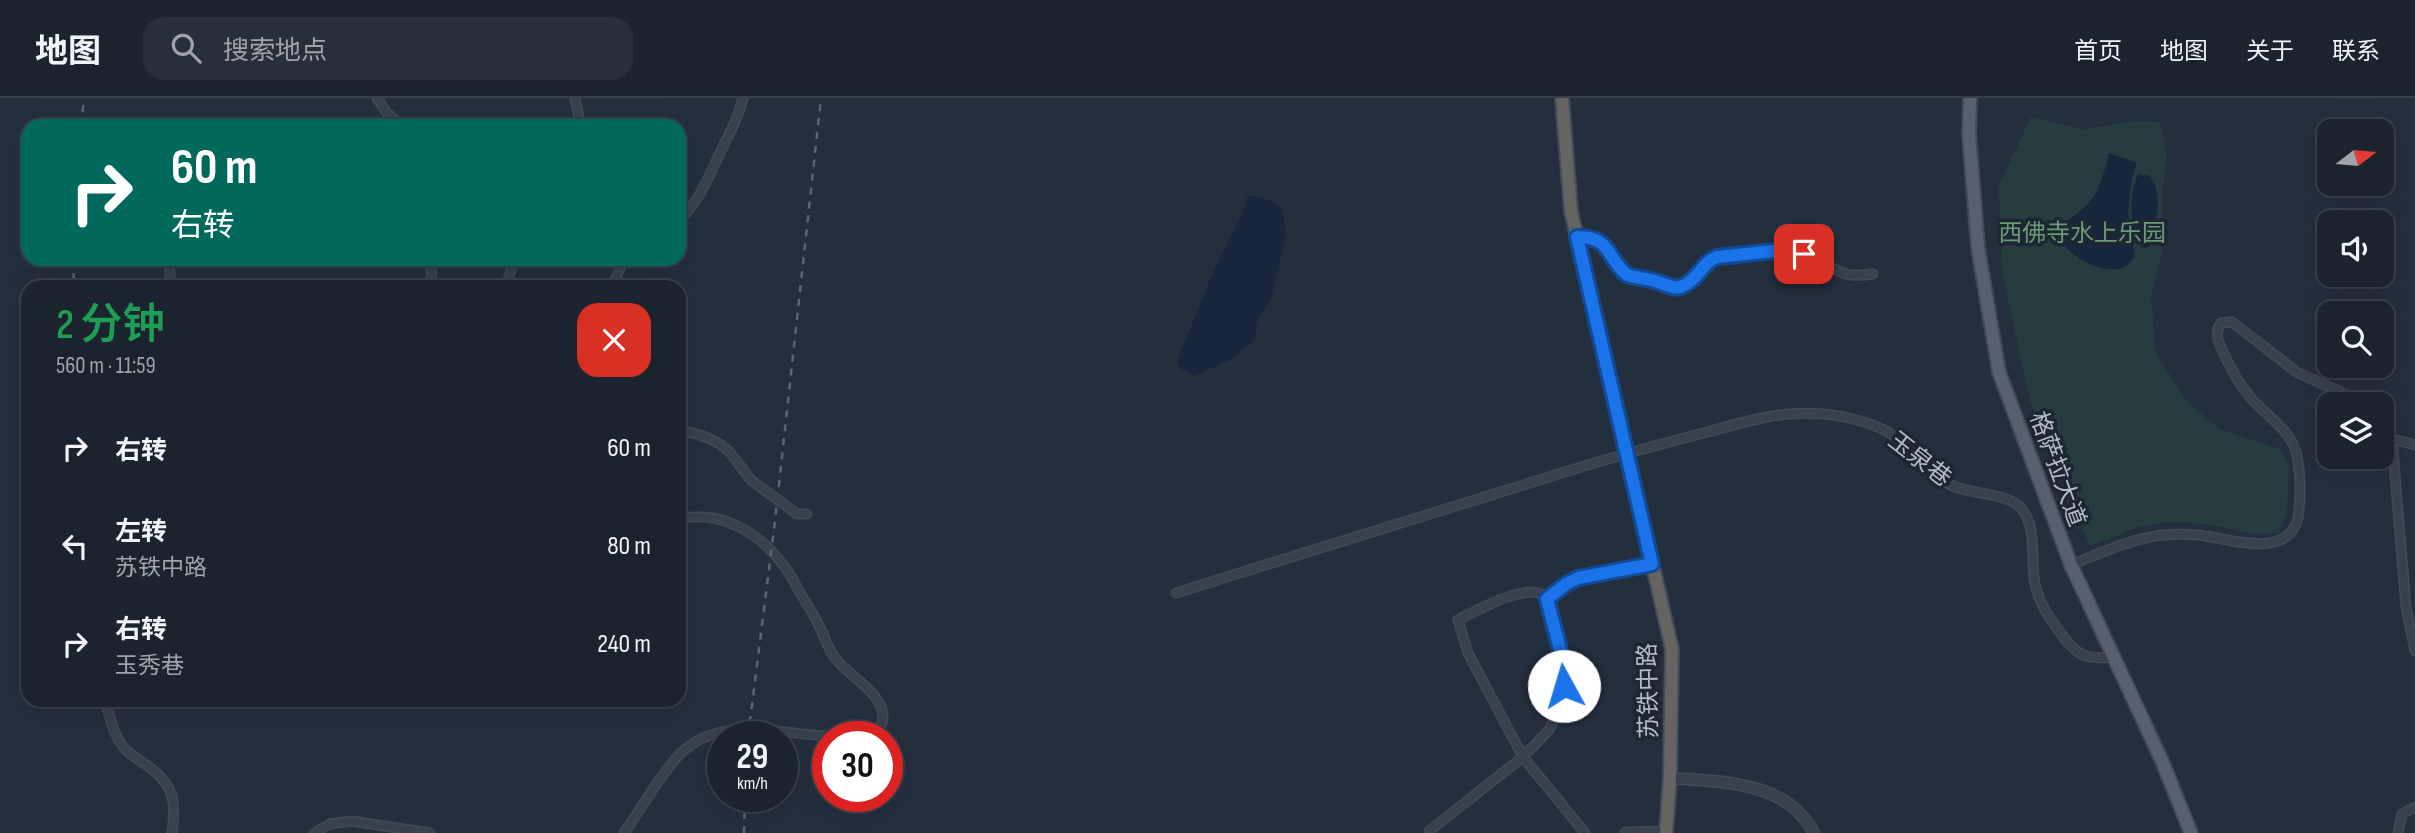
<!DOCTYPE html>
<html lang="zh">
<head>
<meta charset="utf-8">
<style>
	:root { --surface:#1b232e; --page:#282f3a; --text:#f1f3f6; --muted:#a0a4aa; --line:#39404a }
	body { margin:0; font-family:"Sofia Sans Condensed","Noto Sans SC",sans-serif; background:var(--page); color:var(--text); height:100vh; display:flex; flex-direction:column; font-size:26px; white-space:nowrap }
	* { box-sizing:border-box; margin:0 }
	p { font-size:23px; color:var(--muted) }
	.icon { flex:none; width:38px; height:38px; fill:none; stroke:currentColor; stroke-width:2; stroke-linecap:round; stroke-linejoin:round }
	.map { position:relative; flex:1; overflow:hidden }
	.drawer { position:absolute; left:21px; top:182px; width:665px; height:427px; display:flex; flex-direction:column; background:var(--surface); border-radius:21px; box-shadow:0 7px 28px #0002,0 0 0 2px var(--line) }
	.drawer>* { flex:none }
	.top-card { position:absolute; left:21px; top:21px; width:665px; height:147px; border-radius:21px; box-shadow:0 7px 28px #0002,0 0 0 2px var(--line); background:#00695c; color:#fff; overflow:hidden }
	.needle { width:46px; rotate:74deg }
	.controls { position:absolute; left:2317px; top:21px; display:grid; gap:14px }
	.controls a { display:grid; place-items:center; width:77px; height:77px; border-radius:14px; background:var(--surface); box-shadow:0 7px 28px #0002,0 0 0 2px var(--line); font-size:35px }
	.speed { position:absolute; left:707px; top:623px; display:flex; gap:14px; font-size:35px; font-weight:700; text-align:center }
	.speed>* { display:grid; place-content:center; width:91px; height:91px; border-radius:50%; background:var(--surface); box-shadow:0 7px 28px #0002,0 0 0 2px var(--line); line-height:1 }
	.speed small { font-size:18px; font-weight:400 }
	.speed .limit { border:10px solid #d22; background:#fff; color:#111 }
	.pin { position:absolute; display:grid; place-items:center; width:60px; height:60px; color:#fff; margin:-30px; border-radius:14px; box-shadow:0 4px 10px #0006 }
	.me { position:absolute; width:77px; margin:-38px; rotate:354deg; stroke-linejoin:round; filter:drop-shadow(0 0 5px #0008) }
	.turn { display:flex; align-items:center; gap:24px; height:147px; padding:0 35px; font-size:32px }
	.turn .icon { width:91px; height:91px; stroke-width:2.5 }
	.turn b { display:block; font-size:49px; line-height:60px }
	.round { display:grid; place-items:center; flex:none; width:74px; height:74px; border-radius:21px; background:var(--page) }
	.overview { display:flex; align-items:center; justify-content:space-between; height:119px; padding:0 35px }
	h1 { font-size:42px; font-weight:600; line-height:52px; color:#1e9e55 }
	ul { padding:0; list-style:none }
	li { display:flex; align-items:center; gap:21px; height:98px; padding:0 35px }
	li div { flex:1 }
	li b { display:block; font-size:26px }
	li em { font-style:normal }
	header { display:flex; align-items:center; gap:42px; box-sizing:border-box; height:98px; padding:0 35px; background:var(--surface); border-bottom:2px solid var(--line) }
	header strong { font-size:33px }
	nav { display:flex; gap:38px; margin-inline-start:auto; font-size:24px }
	.search { width:490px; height:63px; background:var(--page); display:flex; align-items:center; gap:18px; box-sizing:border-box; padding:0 24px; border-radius:21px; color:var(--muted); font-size:26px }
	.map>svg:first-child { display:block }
	.green { fill:#263c3f }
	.water { fill:#17263c }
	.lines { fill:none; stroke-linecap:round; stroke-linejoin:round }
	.minor-casing { stroke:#414a57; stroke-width:11 }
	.tertiary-casing { stroke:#414a57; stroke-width:13 }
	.primary-casing { stroke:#414a57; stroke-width:16 }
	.trunk-casing { stroke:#434c59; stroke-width:16 }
	.minor { stroke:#38414e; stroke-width:8 }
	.tertiary { stroke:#38414e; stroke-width:10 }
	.primary { stroke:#56606e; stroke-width:12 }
	.trunk { stroke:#656462; stroke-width:12 }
	.rail { stroke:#5a6575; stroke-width:2.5; stroke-dasharray:7 7; stroke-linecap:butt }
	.minor-bridge-casing { stroke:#414a57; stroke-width:11; stroke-linecap:butt }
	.minor-bridge { stroke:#38414e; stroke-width:8 }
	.route-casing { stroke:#114b97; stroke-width:18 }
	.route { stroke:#1a73e8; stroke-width:12 }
	.labels { text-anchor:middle; stroke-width:7; stroke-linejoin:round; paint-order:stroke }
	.park-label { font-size:24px; fill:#6b9a76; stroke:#1d2633 }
	.street-label { font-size:24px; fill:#b4bcc9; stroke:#1d2633 }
</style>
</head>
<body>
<header>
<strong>地图</strong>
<div class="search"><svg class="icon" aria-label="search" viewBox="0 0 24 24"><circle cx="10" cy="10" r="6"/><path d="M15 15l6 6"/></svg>搜索地点</div>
<nav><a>首页</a><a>地图</a><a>关于</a><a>联系</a></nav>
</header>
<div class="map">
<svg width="2415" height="735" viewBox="0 0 2415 735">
	<rect width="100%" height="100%" fill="#242f3e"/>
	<polygon class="green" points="2031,19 2083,31 2137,23 2160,24 2167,59 2162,96 2164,146 2151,197 2156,256 2187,303 2219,331 2280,351 2289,368 2287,415 2279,435 2253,436 2207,426 2169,424 2136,430 2090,448 2030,304 2002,174 1999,87"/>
	<g class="water">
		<path d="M2109,55L2137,65L2132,80L2128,113L2135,159C2131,163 2128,168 2122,170C2105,176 2076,162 2065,148C2062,144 2061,137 2060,132C2065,122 2076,118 2084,110C2100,95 2104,75 2109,55Z"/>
		<path d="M2138,76L2150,78C2164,98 2156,126 2150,148L2145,150L2141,149C2130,125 2128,101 2138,76Z"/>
		<polygon points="1248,97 1273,103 1282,109 1286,138 1271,201 1257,221 1255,241 1232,261 1194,278 1181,271 1177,263 1214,172 1242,116"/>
	</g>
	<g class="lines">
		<g class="minor-casing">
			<g id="minor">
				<polyline points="377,0 387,15 402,28"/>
				<polyline points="575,0 581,28"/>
				<path d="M679,122C701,102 709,77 722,51C730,34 739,19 743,0"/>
				<path d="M1577,139C1611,139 1606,157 1627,177C1636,180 1646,180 1655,183C1674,189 1678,196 1696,178C1703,170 1707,164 1717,159C1744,153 1779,148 1806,157C1836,167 1837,182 1873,176"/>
				<polyline points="430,161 433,189"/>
				<polyline points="169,163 171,189"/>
				<polyline points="506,189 514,161"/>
				<polyline points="612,189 624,161"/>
				<polyline points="2382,325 2392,341 2406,509 2415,553"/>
				<path d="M679,333C694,334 716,341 727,352C736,360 743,373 752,383"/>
				<polyline points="2392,341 2415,347"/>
				<polyline points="797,416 807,416"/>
				<path d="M679,421C721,411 760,435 784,468C792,478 797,490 803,500C809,509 815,518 819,528C824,537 827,548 833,557C845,576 876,590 882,612C887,629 874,636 859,639"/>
				<path d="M2071,467C2101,455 2130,441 2162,437C2174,436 2188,436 2199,437C2229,441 2288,462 2298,420C2301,402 2301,368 2295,351C2288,330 2264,316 2250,299C2239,286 2230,269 2223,254C2218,243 2214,235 2221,225L2232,224L2298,275L2359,302L2363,306"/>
				<path d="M1176,495C1300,456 1424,418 1549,379C1601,362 1654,348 1707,334C1734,327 1761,318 1788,316C1818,313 1852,318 1880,330C1908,342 1922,370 1947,385C1967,397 2005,394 2020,409C2040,430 2028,468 2037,494C2042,510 2052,523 2062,537C2077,558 2087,562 2113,559"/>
				<polyline points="1547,501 1566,486 1578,480 1652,466"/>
				<path d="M104,602C111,618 113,639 126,652C132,658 141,663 148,668C175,688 176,704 172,735"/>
				<polyline points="314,735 330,726 352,723 430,735"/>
				<path d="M624,735C643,709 658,679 680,656C715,620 769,633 814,637C828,639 843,638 857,639"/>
				<path d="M1431,735L1429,733L1523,659L1549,632L1560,610L1564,588V567L1547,501C1532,480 1476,513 1458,522L1468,555L1523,659L1585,735"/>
				<polyline points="2398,735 2402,716 2415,709"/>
			</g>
		</g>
		<g class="tertiary-casing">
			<g id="tertiary">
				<path d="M1670,680C1721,684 1786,682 1814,735"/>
				<polyline points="1626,735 1666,734"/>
			</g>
		</g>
		<g class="primary-casing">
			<polyline id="primary" points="1970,0 1969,36 1978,150 1999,274 2071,467 2162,663 2191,735"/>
		</g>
		<g class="trunk-casing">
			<polyline id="trunk" points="1562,0 1571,113 1672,551 1670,680 1666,735"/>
		</g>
		<use href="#minor" class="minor"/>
		<use href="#tertiary" class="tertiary"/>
		<use href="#primary" class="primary"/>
		<use href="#trunk" class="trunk"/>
		<g class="rail">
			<polyline points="81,28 84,0"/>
			<polyline points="73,161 74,189"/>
			<polyline points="748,639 775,423 821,0"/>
			<polyline points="744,735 745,698"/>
		</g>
		<g class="minor-bridge-casing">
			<polyline id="minor-bridge" points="752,383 797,416"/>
		</g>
		<use href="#minor-bridge" class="minor-bridge"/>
	</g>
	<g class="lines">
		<g class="route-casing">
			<path id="route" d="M1564,588V567L1547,501L1566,486L1578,480L1652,466L1577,139C1612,139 1605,158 1627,177C1636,180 1645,180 1655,183C1674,189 1678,196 1696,178C1703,170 1707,163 1717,159L1774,153L1804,156"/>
		</g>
		<use href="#route" class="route"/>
	</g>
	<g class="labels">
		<g class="park-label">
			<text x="2082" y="143">西佛寺水上乐园</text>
		</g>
		<g class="street-label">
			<text transform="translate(1920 361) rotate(38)" y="8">玉泉巷</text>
			<text transform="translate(2058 371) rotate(70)" y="8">格萨拉大道</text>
			<text transform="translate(1648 593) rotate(-91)" y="8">苏铁中路</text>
		</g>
	</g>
</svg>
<div class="controls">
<a><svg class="needle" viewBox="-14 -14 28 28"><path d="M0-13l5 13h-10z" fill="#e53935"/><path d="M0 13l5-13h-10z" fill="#a0a4aa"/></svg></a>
<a><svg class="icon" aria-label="sound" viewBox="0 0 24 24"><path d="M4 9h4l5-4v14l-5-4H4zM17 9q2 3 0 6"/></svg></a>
<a><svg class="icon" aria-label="search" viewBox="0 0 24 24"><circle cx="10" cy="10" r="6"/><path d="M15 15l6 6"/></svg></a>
<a><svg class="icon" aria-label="layers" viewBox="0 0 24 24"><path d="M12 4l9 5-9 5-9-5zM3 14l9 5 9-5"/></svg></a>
</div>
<div class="speed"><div>29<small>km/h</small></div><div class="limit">30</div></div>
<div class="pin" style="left:1804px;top:156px;background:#d93025"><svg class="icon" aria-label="arrive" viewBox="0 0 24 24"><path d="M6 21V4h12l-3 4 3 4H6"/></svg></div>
<svg class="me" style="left:1564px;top:588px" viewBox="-20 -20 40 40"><circle r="19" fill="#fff"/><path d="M0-13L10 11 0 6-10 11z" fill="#1a73e8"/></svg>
<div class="top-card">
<div class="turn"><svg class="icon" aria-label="right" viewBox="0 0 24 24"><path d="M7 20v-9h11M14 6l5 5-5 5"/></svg><div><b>60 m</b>右转</div></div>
</div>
<section class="drawer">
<div class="overview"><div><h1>2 分钟</h1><p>560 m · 11:59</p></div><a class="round" style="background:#d93025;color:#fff"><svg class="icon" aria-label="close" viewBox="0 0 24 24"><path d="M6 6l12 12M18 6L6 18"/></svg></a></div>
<ul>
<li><svg class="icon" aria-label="right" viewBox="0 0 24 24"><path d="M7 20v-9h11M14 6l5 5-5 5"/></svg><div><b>右转</b></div><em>60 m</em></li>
<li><svg class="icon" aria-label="left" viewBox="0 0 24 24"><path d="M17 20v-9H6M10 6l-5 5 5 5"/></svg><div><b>左转</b><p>苏铁中路</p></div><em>80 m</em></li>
<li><svg class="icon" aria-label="right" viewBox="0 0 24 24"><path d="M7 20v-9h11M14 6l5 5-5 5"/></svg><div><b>右转</b><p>玉秀巷</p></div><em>240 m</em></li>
</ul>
</section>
</div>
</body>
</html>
